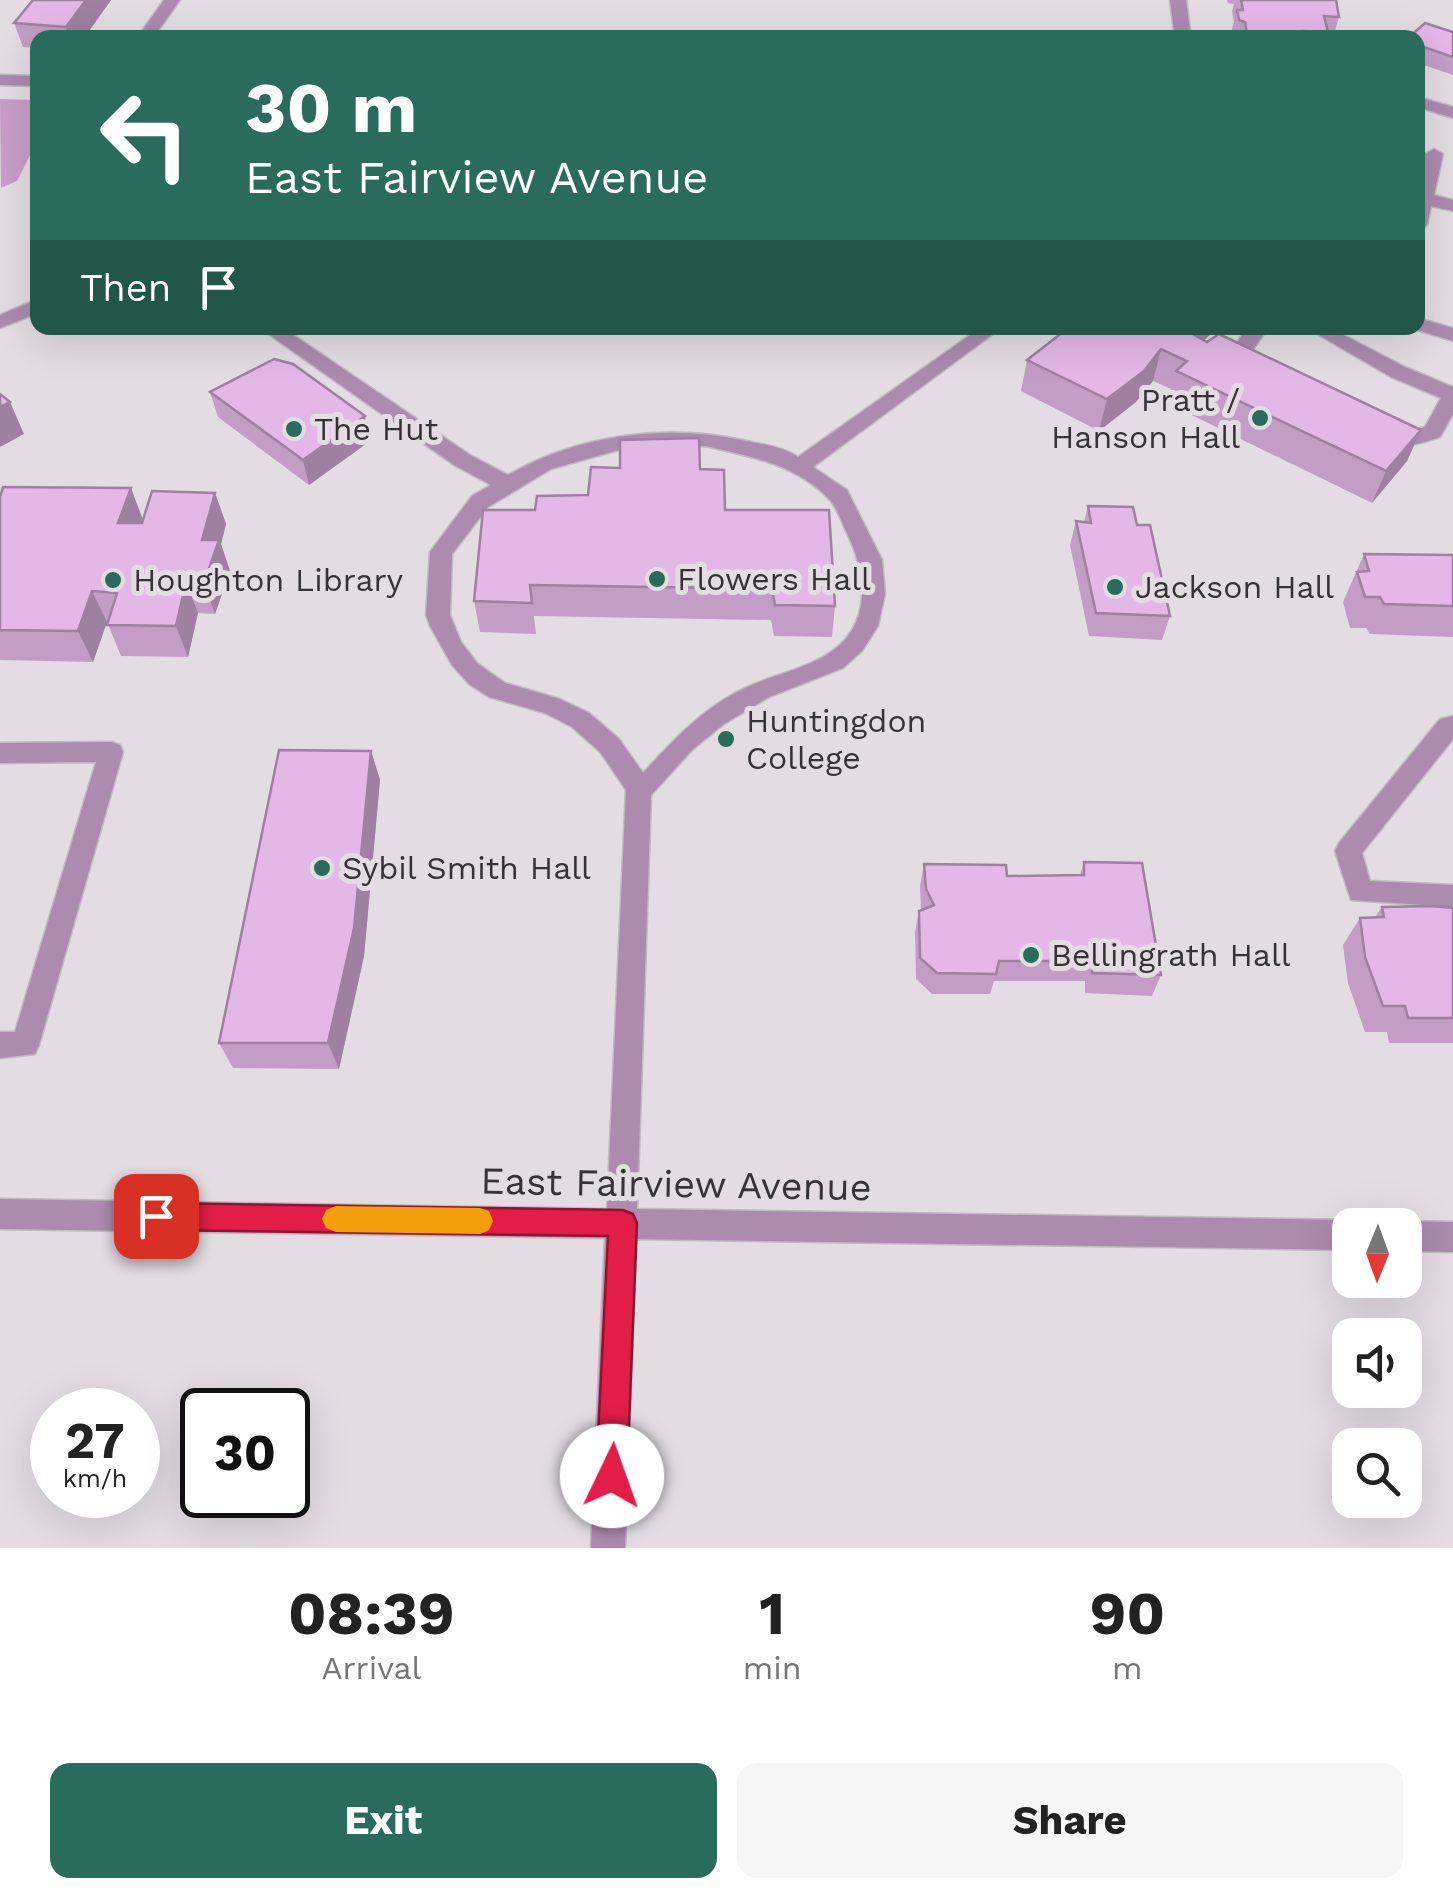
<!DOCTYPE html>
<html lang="en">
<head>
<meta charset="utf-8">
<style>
	:root { --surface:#fff; --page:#f6f6f6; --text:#222; --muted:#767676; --accent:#2a6c5c }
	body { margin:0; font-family:"Work Sans",sans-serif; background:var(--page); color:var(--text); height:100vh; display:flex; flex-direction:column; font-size:38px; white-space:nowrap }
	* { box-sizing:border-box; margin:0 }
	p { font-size:32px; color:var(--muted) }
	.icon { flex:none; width:55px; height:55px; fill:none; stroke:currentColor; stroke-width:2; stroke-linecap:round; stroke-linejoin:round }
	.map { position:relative; height:1548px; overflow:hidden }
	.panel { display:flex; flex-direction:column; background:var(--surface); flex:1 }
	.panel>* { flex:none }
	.top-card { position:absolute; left:30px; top:30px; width:1395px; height:305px; border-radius:20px; box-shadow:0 10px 40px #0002; background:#2a6c5c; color:#fff; overflow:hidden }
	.needle { width:65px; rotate:181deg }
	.controls { position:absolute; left:1332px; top:1208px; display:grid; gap:20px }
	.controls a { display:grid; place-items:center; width:90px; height:90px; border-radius:20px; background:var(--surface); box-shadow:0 10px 40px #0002; font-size:50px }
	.speed { position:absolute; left:30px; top:1388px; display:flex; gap:20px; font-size:50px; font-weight:700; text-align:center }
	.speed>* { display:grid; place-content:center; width:130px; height:130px; border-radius:50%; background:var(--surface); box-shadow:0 10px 40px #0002; line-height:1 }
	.speed small { font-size:25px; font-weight:400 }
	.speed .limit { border:5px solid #111; border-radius:15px; background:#fff; color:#111 }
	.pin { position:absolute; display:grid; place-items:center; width:85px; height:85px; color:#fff; margin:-42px; border-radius:20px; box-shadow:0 5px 15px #0006 }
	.me { position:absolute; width:110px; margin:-55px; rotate:3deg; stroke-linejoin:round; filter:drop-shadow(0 0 8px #0008) }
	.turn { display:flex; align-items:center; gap:35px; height:210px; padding:0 50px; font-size:45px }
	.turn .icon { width:130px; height:130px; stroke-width:2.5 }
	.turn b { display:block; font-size:70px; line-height:85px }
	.then { display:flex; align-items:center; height:95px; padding:0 50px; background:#0003; gap:20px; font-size:38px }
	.eta { display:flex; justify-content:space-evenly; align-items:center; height:170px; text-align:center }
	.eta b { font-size:60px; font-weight:700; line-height:70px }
	.action { display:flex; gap:20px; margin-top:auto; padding:20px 50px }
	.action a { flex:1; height:115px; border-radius:20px; background:var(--accent); color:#fff; font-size:40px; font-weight:700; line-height:115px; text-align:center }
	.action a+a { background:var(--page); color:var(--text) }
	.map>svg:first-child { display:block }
	.green { fill:#c79ec9 }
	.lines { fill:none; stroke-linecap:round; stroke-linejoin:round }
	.minor-casing { stroke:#c0bbc0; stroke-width:3 }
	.minor { fill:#ac8bae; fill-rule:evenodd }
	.wall { fill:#c39dc6 }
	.shaded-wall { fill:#9f80a1 }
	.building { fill:#e3b7e6; stroke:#9f80a1; stroke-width:2.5 }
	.route { fill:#e11d48; stroke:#92132f; stroke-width:2.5 }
	.slow { fill:#f59e0b }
	.poi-dot { fill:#2a6c5c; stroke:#e3dde3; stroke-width:4 }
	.labels { text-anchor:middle; stroke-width:10; stroke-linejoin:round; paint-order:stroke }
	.poi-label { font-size:32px; fill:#353335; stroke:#e3dde3; text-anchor:start }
	.near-street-label { font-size:38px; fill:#353335; stroke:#e3dde3 }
</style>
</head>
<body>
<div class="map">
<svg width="1453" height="1548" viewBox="0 0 1453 1548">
	<rect width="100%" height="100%" fill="#e3dde3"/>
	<polygon class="green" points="0,99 38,100 37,141 17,181 1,188"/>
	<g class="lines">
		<g class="minor-casing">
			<g id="minor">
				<polygon points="164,0 180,0 153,38 137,38"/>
				<polygon points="1170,0 1186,0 1191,38 1175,38"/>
				<polygon points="0,75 38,76 38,86 0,85"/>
				<polygon points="1418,97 1453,107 1453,118 1418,107"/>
				<polygon points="1434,149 1443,154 1434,195 1453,200 1453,211 1431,206 1427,225 1418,231 1418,187 1425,154"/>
				<polygon points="38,299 38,313 0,328 0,315"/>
				<polygon points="1418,318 1453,328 1453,341 1411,328 1418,328"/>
				<path d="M260,328H283L470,455L508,475C579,434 667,423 747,441C765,445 783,447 798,457L980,328H1001L813,467L847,490L882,560L885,594L878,626L862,651L843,668L769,697L724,724L693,749L651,795L637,1209L1350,1220L1361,1225H1350V1250L636,1239L625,1548H591L605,1238L0,1229V1199L607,1209L626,790L601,753L572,727L545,713L489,697L469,684L452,665L430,626L426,615L430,552L472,496L491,485L454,465ZM705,446C749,456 796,464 829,499C837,507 842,523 847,533C871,583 871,637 813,662C787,674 760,679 735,693C697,714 672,742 643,773L619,739L589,713L560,699L505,683L477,663L461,642L450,615L452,554L488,507L551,469L622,449Z"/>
				<polygon points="1246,328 1268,328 1250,354 1264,371 1254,377 1247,376 1230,355"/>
				<path d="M1307,328H1330L1405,367L1453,387V414L1440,437C1416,445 1396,453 1376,432L1379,427C1397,422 1401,435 1425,427L1441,398L1391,377Z"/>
				<polygon points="1453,716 1453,739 1362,853 1370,881 1453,885 1453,907 1351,900 1335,851 1339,843 1440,719"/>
				<polygon points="111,742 120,745 123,752 39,1045 35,1054 0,1058 0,1032 15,1032 96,762 0,763 0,743"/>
				<polygon points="1405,1221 1453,1222 1453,1252 1405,1251 1405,1225 1395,1225"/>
			</g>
		</g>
		<use href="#minor" class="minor"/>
	</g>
	<g class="wall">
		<polygon points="33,0 111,0 84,38 38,38 38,48 23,47 14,23"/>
		<polygon points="1227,0 1336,0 1339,17 1333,38 1232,38 1231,33 1234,22 1232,11 1234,4 1228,3"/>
		<polygon points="1453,32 1453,75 1418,63 1418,38"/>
		<polygon points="1204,341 1421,430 1407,461 1372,503 1167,403 1171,389 1153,381 1136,402 1099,431 1021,391 1027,360"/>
		<polygon points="210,392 370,441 309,485 218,417"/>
		<polygon points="700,469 725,510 835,606 832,637 774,636 771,620 534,616 536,634 480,632 474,601 535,510 588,495"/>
		<polygon points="215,493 226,524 221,544 230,571 215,614 198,613 188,657 121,656 107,622 93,662 0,660 0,497 143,519"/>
		<polygon points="1088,506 1137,525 1170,616 1162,640 1089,636 1070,545 1076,521 1084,522"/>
		<polygon points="1364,554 1453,555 1453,637 1370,634 1366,628 1350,628 1343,602"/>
		<polygon points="371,751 380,780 364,956 339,1069 233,1068 219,1043"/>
		<polygon points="1084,862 1161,975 1152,996 1085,993 1085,981 994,981 990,994 932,994 916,979 915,932 919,911 921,910 920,886 924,864 1007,876 1080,875"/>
		<polygon points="1382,907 1453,908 1453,1043 1389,1043 1387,1032 1365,1032 1348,983 1343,945 1360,918 1375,917"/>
	</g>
	<g class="shaded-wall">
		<polygon points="86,0 111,0 84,38 69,38 66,27"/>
		<polygon points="1183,328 1218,328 1201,343 1179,357"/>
		<polygon points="1161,349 1153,381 1136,402 1099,431 1107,399"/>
		<polygon points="10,402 24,434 0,447 0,407"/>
		<polygon points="365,416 370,441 309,485 303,460"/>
		<polygon points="1421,430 1407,461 1372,503 1386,471"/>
		<polygon points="131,488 143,520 132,554 118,523"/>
		<polygon points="215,493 226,524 221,544 230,571 215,614 204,583 202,540"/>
		<polygon points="186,582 198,613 188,657 176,626"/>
		<polygon points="92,591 107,622 93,662 78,631"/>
		<polygon points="371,751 380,780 364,956 339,1069 328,1043"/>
	</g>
	<g class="building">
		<polygon points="33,0 86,0 66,27 14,23"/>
		<polygon points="1241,0 1336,0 1339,17 1324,16 1328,32 1303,31 1304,38 1248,38 1245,22 1239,20 1237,10 1243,10"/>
		<polygon points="1425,23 1453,32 1453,57 1418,45 1418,38 1408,38"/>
		<polygon points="1068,328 1183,328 1182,328 1207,342 1219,334 1421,430 1386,471 1176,371 1187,361 1161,349 1144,371 1107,399 1027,360"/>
		<polygon points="274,359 293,364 365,416 303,460 210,392"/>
		<polygon points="0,394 10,402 0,407"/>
		<polygon points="699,438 700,469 724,470 725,510 829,510 835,606 775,605 772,589 530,585 532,603 474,601 483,510 535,510 537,496 588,495 591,467 620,468 620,440"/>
		<polygon points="3,487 131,488 118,523 142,523 152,491 215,493 202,540 219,540 204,583 186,582 176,626 107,625 117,593 92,591 78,631 0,630 0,497"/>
		<polygon points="1088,506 1133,507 1137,525 1150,525 1170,616 1096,613 1076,521 1091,523"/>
		<polygon points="1364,554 1453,555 1453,606 1384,604 1380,597 1365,597 1357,572 1369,571"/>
		<polygon points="279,750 371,751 354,928 328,1043 219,1043"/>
		<polygon points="1084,862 1142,863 1161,975 1092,973 1093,961 999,961 996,974 937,973 920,958 919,911 934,905 926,889 924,864 1006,865 1007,876 1084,875"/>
		<polygon points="1431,906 1453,908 1453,1018 1408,1018 1405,1006 1383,1006 1365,957 1360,918 1384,917 1382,907"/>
	</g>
	<polygon class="route" points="156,1203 623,1210 633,1214 637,1223 627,1476 622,1487 612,1491 601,1487 596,1476 608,1236 156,1230 146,1226 142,1216 146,1207"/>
	<polygon class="slow" points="336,1206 480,1208 489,1211 493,1221 489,1230 480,1234 336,1232 326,1228 322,1219 326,1210"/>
	<g class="poi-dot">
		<circle cx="1260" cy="418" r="10"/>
		<circle cx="294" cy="429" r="10"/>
		<circle cx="657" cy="579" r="10"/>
		<circle cx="113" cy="580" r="10"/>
		<circle cx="1115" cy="587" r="10"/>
		<circle cx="726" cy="739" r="10"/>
		<circle cx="322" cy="868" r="10"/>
		<circle cx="1031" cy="955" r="10"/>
	</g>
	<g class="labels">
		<g class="poi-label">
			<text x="1240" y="411" text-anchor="end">Pratt /<tspan x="1240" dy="37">Hanson Hall</tspan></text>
			<text x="314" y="440">The Hut</text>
			<text x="677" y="590">Flowers Hall</text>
			<text x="133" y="591">Houghton Library</text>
			<text x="1135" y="598">Jackson Hall</text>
			<text x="746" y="732">Huntingdon<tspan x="746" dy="37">College</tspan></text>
			<text x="342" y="879">Sybil Smith Hall</text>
			<text x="1051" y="966">Bellingrath Hall</text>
		</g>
		<g class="near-street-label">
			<text transform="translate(676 1184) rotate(1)" y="13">East Fairview Avenue</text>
		</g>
	</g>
</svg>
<div class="controls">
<a><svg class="needle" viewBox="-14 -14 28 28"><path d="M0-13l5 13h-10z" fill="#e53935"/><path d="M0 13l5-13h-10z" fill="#767676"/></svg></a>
<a><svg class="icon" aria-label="sound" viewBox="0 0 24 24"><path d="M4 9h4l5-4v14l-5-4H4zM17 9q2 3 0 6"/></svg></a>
<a><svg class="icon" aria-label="search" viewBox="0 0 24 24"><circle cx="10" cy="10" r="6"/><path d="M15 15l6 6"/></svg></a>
</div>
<div class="speed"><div>27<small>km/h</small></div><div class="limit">30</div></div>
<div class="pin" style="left:156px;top:1216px;background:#d93025"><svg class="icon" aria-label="arrive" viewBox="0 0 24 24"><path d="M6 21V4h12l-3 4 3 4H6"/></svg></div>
<svg class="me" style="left:612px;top:1476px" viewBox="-20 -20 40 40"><circle r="19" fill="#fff"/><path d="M0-13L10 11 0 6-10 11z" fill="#e11d48"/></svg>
<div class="top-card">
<div class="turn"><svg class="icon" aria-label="left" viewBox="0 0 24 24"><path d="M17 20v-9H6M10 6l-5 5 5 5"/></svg><div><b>30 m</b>East Fairview Avenue</div></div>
<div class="then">Then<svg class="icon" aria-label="arrive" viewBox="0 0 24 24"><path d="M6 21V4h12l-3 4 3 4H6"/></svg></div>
</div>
</div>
<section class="panel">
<div class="eta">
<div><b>08:39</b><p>Arrival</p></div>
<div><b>1</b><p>min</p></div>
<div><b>90</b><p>m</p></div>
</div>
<div class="action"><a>Exit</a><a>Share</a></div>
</section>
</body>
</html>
